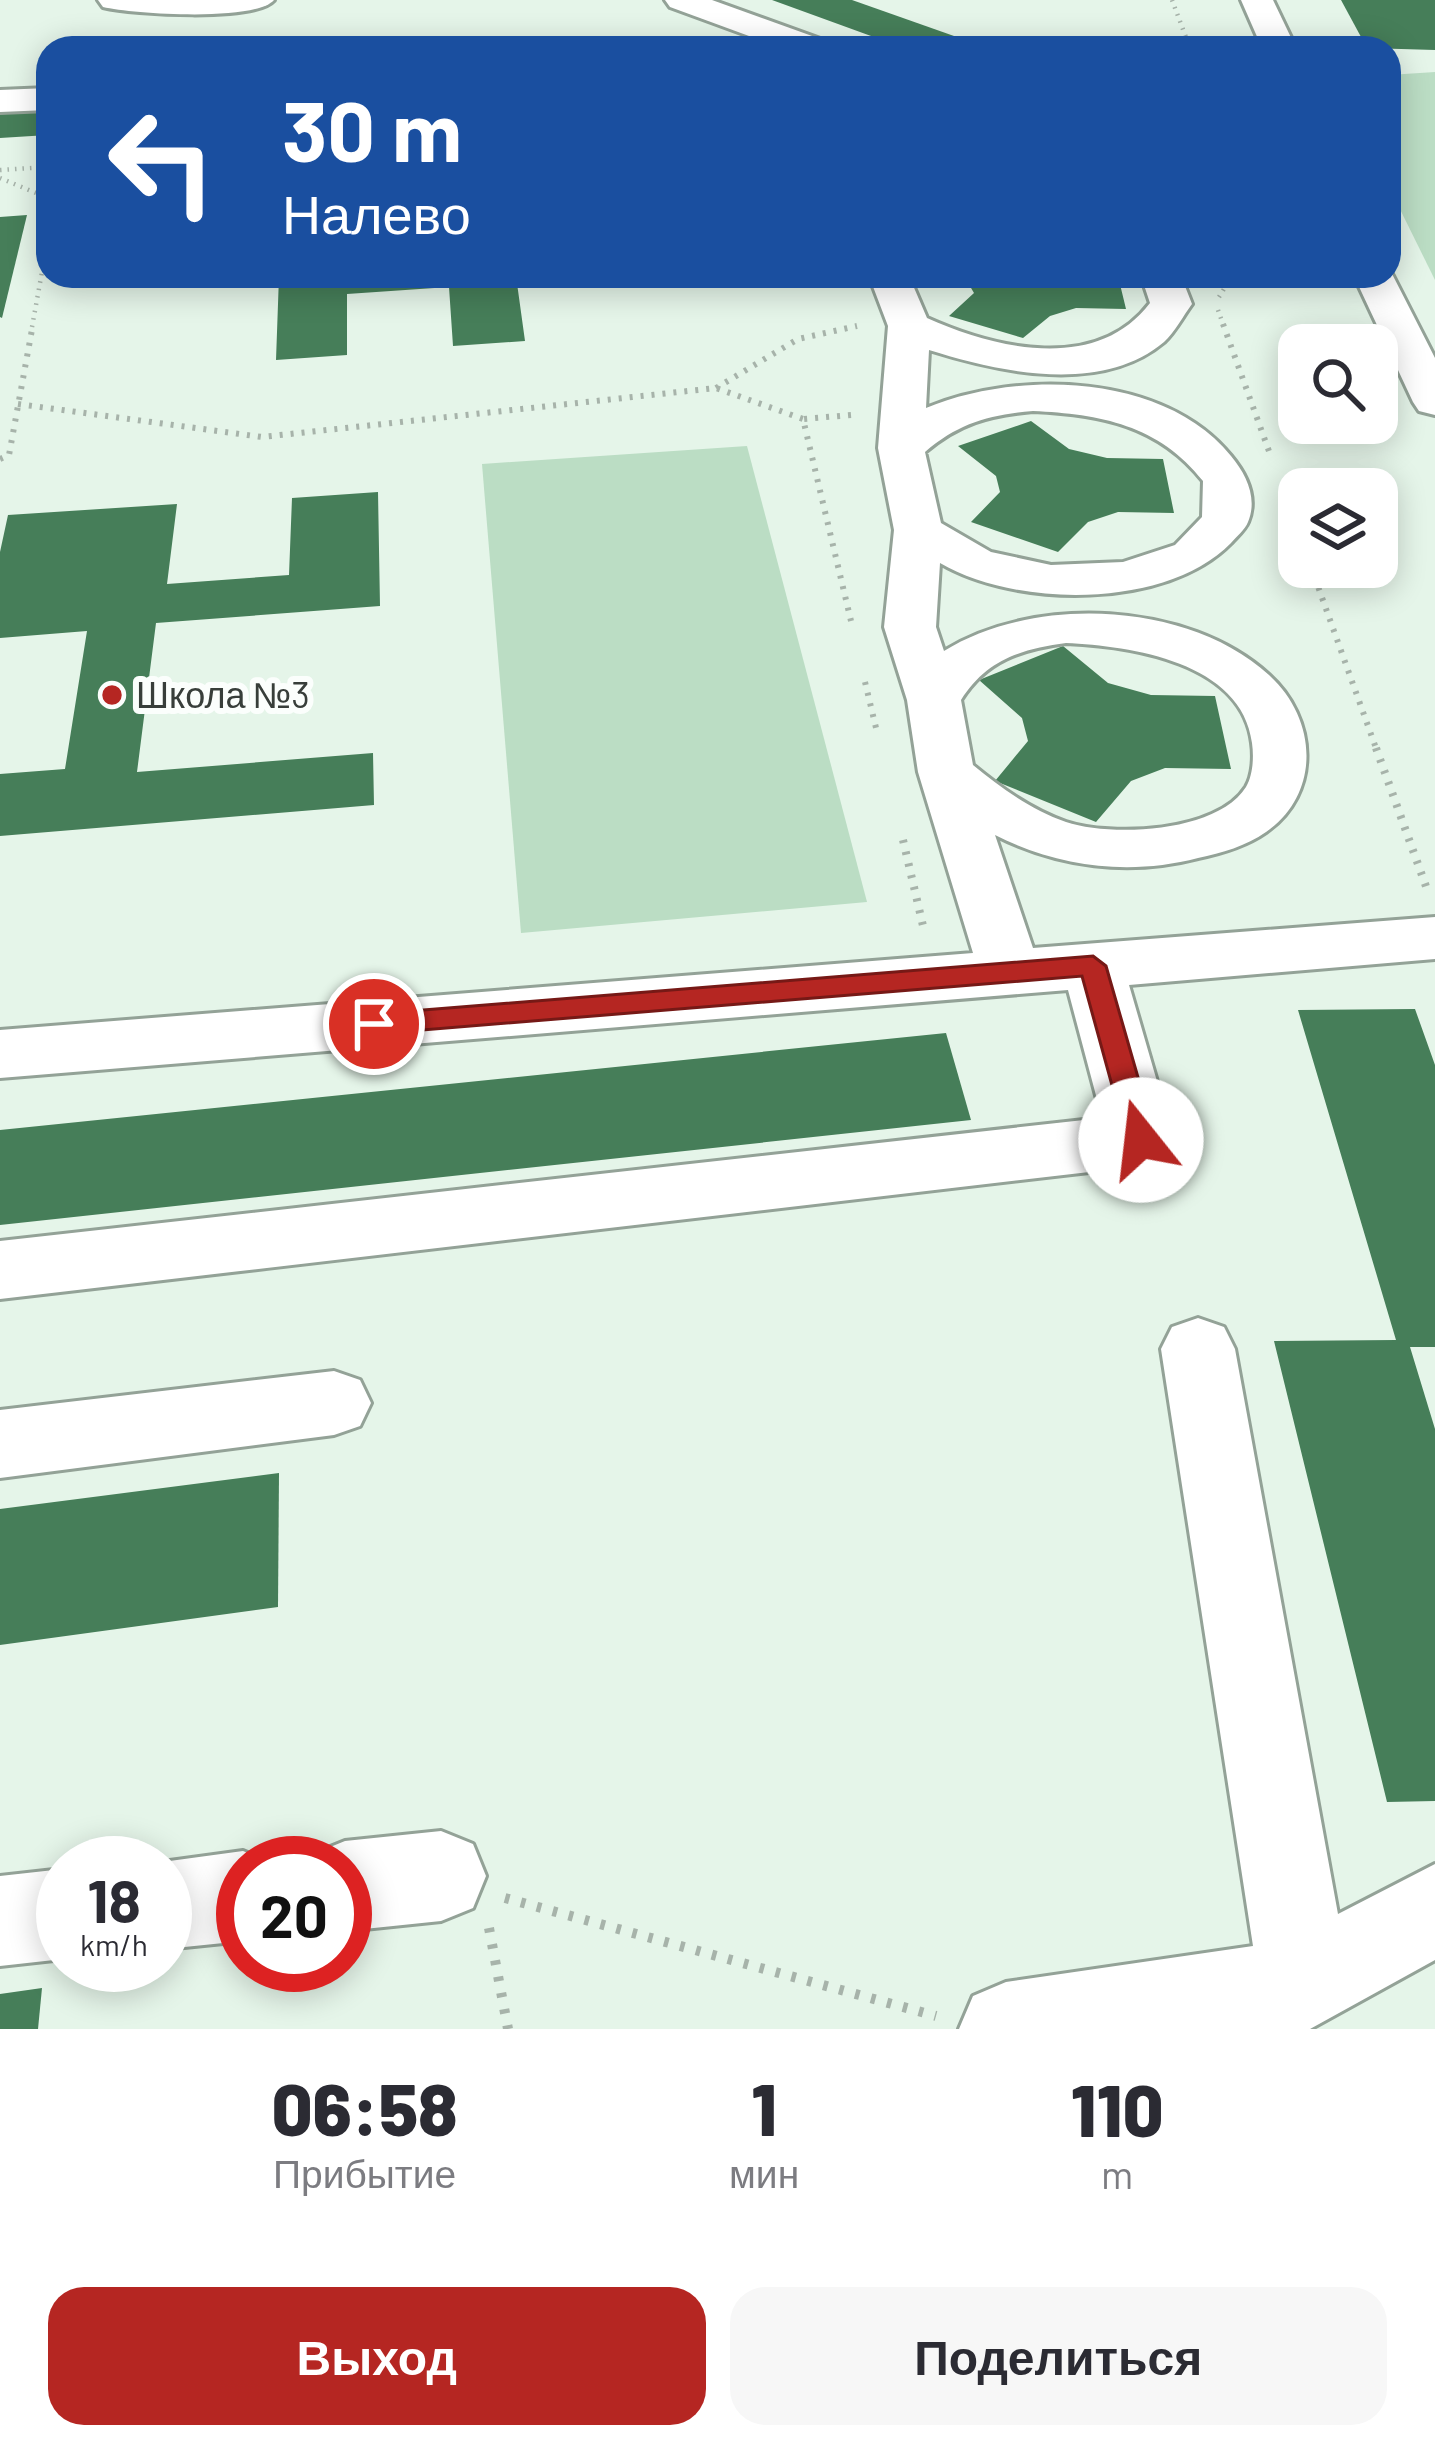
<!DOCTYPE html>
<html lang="ru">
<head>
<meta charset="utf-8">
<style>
	:root { --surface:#fff; --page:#f7f7f7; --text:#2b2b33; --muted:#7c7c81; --accent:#b52622 }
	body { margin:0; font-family:Barlow,sans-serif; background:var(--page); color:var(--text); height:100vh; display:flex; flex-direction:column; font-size:45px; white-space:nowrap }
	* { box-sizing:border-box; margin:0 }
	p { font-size:39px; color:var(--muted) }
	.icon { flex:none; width:66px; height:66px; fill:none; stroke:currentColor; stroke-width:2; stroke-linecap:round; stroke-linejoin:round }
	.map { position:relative; height:2029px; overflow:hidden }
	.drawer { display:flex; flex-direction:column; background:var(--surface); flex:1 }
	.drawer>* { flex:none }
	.top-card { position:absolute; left:36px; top:36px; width:1365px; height:252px; border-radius:36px; box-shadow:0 6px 30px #0003; background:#1a4fa0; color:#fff; overflow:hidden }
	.buttons { position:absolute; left:1278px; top:324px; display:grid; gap:24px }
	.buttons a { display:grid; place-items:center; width:120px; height:120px; border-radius:24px; background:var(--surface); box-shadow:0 6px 30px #0003; font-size:60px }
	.speed { position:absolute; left:36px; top:1836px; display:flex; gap:24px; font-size:60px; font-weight:700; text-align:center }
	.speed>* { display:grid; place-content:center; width:156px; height:156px; border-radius:50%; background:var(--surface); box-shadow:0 6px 30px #0003; line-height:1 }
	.speed small { font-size:30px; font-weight:400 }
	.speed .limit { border:18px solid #d22; background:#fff; color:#111 }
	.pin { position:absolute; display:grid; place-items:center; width:102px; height:102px; color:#fff; margin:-51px; border:6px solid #fff; border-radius:50%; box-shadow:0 3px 12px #0007 }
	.me { position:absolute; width:132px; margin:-66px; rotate:344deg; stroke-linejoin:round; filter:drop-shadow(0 0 9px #0008) }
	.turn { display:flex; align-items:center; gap:42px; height:252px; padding:0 48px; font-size:54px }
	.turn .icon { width:156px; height:156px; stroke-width:2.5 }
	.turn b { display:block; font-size:84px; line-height:102px }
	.eta { display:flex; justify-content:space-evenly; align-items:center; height:204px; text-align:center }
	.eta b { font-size:72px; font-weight:800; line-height:84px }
	.action { display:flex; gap:24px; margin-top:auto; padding:24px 48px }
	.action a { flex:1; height:138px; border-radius:36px; background:var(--accent); color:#fff; font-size:48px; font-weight:800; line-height:138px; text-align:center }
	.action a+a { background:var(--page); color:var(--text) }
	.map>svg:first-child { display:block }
	.green { fill:#bbddc4 }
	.building { fill:#467e59 }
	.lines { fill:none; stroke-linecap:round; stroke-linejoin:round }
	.minor-casing { stroke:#93a297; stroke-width:6 }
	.path-far3 { stroke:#a7b3aa; stroke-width:4.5; stroke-dasharray:1.5 6; stroke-linecap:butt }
	.path-far2 { stroke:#a7b3aa; stroke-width:6; stroke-dasharray:3 8; stroke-linecap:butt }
	.path-far1 { stroke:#a7b3aa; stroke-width:8; stroke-dasharray:3 9; stroke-linecap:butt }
	.path { stroke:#a7b3aa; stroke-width:10; stroke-dasharray:4.5 12; stroke-linecap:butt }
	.minor { fill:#fff; fill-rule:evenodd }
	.route { fill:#b52622; stroke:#761916; stroke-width:3 }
	.poi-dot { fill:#b52622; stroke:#fbfefc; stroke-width:4.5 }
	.labels { text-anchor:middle; stroke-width:12; stroke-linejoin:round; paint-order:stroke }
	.poi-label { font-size:36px; fill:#383e3a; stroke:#fbfefc; text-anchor:start }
</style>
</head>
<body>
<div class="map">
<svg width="1435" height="2029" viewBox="0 0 1435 2029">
	<rect width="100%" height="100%" fill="#e5f5e9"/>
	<g class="green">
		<polygon points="1435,72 1435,280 1389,187 1389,75"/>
		<polygon points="747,446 867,902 521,933 482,464"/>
	</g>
	<g class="building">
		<polygon points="772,0 852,0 988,48 904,48"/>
		<polygon points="1341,0 1435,0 1435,50 1367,48"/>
		<polygon points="48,108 48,135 0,138 0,111"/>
		<polygon points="27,215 2,318 0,317 0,217"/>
		<polygon points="279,276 351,276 351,281 516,276 525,341 453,346 449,287 347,294 347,355 276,360"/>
		<polygon points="964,276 1118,276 1126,309 1076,308 1050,316 1023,338 949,316 974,293"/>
		<polygon points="1031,421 1069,449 1107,458 1163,459 1174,513 1118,512 1088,522 1058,552 971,522 1000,492 996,476 958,446"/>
		<polygon points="378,492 380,606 156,623 137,772 373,753 374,805 0,836 0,774 65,769 87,631 0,638 0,552 8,515 177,504 167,584 289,575 292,498"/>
		<polygon points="1063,646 1108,683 1151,695 1215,696 1231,769 1165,768 1131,781 1096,822 995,781 1028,741 1022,718 979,680"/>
		<polygon points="1415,1009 1435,1065 1435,1347 1410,1347 1435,1429 1435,1801 1387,1802 1274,1341 1396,1340 1298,1010"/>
		<polygon points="946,1033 971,1120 0,1225 0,1130"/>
		<polygon points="279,1473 278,1607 0,1645 0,1509"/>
		<polygon points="42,1988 38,2029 0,2029 0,1994"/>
	</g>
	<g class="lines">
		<g class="minor-casing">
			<g id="minor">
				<path d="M98,0H274C255,22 133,14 103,7Z"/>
				<polygon points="665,0 712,0 826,41 831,48 782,48 670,7"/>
				<polygon points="1241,0 1273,0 1296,48 1262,48"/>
				<polygon points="48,88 48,110 0,112 0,90"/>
				<polygon points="1389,268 1435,358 1435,415 1419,411 1413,402 1354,276 1389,276"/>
				<path d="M869,276H909L927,318C996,349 1097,373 1150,303L1141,276H1181L1192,304C1183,316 1175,332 1164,342C1101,395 999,372 929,350L926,408C1018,370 1164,373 1231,456C1246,474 1258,498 1248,522C1245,530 1236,537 1231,543C1167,609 1016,608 940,563L936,627L944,651C1034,595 1188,601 1269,675C1317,718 1322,793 1266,832C1246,846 1222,853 1198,858C1129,876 1058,867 995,835L1033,948L1435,917V959L1129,985L1174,1140L1165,1158L1141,1166L0,1299V1241L1102,1118L1068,990L0,1078V1030L973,953L918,772L907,700L884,627L894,530L878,448L888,326ZM1033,411C1100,414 1159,425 1203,481L1202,517L1175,545L1123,562L1051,565L991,552L941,523L925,452C959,423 989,415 1033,411ZM1066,643C1131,646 1242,662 1252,743C1254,757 1253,775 1246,787C1217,833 1111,837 1066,822C1031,810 1001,788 973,765L961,700C986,660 1021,649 1066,643Z"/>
				<polygon points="1198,1318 1224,1327 1235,1349 1338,1914 1435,1864 1435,1960 1310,2029 959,2029 973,1996 1006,1982 1253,1946 1161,1349 1172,1327"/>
				<polygon points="334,1371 360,1380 371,1403 360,1426 334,1435 0,1478 0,1410"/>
				<polygon points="441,1831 473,1844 486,1876 473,1908 441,1921 345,1931 345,1863 310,1863 313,1854 345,1841"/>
				<polygon points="243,1851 272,1863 243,1863 243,1941 165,1949 165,1863 155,1863"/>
				<polygon points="63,1869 63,1959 0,1966 0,1876"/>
			</g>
		</g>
		<g class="path-far3">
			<polyline points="1172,0 1190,48"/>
			<polyline points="0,170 48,167"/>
			<polyline points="0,178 48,198"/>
			<polyline points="1219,297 1232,276"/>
			<polyline points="1218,310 1224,327"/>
			<polyline points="32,327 48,239"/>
		</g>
		<g class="path-far2">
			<polyline points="1223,324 1270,454"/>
			<polyline points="716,388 798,339 857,326"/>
			<polyline points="18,404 262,437 716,388 803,419"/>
			<polyline points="851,415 803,419 851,621"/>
			<polyline points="0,459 9,455 33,324"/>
			<polyline points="1283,491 1299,534"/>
			<polyline points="1311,567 1377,751"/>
			<polyline points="865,682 877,732"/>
		</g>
		<g class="path-far1">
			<polyline points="1376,748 1428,892"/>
			<polyline points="903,840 924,930"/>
		</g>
		<g class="path">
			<polyline points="505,1898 936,2016"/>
			<polyline points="489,1928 508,2029"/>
		</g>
		<use href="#minor" class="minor"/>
	</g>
	<polygon class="route" points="1093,956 1106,966 1156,1140 1151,1148 1131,1148 1127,1140 1082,976 374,1034 360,1024 374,1014"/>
	<circle class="poi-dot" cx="112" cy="695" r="12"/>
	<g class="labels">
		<g class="poi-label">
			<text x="136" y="708">Школа №3</text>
		</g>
	</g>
</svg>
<div class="buttons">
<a><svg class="icon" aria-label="search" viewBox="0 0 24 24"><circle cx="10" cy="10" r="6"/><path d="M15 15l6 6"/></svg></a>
<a><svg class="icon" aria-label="layers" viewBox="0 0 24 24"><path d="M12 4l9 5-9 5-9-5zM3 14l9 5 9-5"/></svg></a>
</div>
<div class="speed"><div>18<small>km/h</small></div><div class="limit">20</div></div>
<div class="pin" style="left:374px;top:1024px;background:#d93025"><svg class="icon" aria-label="arrive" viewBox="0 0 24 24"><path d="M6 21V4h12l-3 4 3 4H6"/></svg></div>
<svg class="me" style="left:1141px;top:1140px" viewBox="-20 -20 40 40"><circle r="19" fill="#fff"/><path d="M0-13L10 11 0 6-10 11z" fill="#b52622"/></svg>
<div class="top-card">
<div class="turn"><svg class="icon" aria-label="left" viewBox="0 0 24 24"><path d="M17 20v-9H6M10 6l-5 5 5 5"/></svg><div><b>30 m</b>Налево</div></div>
</div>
</div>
<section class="drawer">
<div class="eta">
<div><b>06:58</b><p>Прибытие</p></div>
<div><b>1</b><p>мин</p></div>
<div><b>110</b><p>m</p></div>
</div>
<div class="action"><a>Выход</a><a>Поделиться</a></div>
</section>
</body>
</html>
